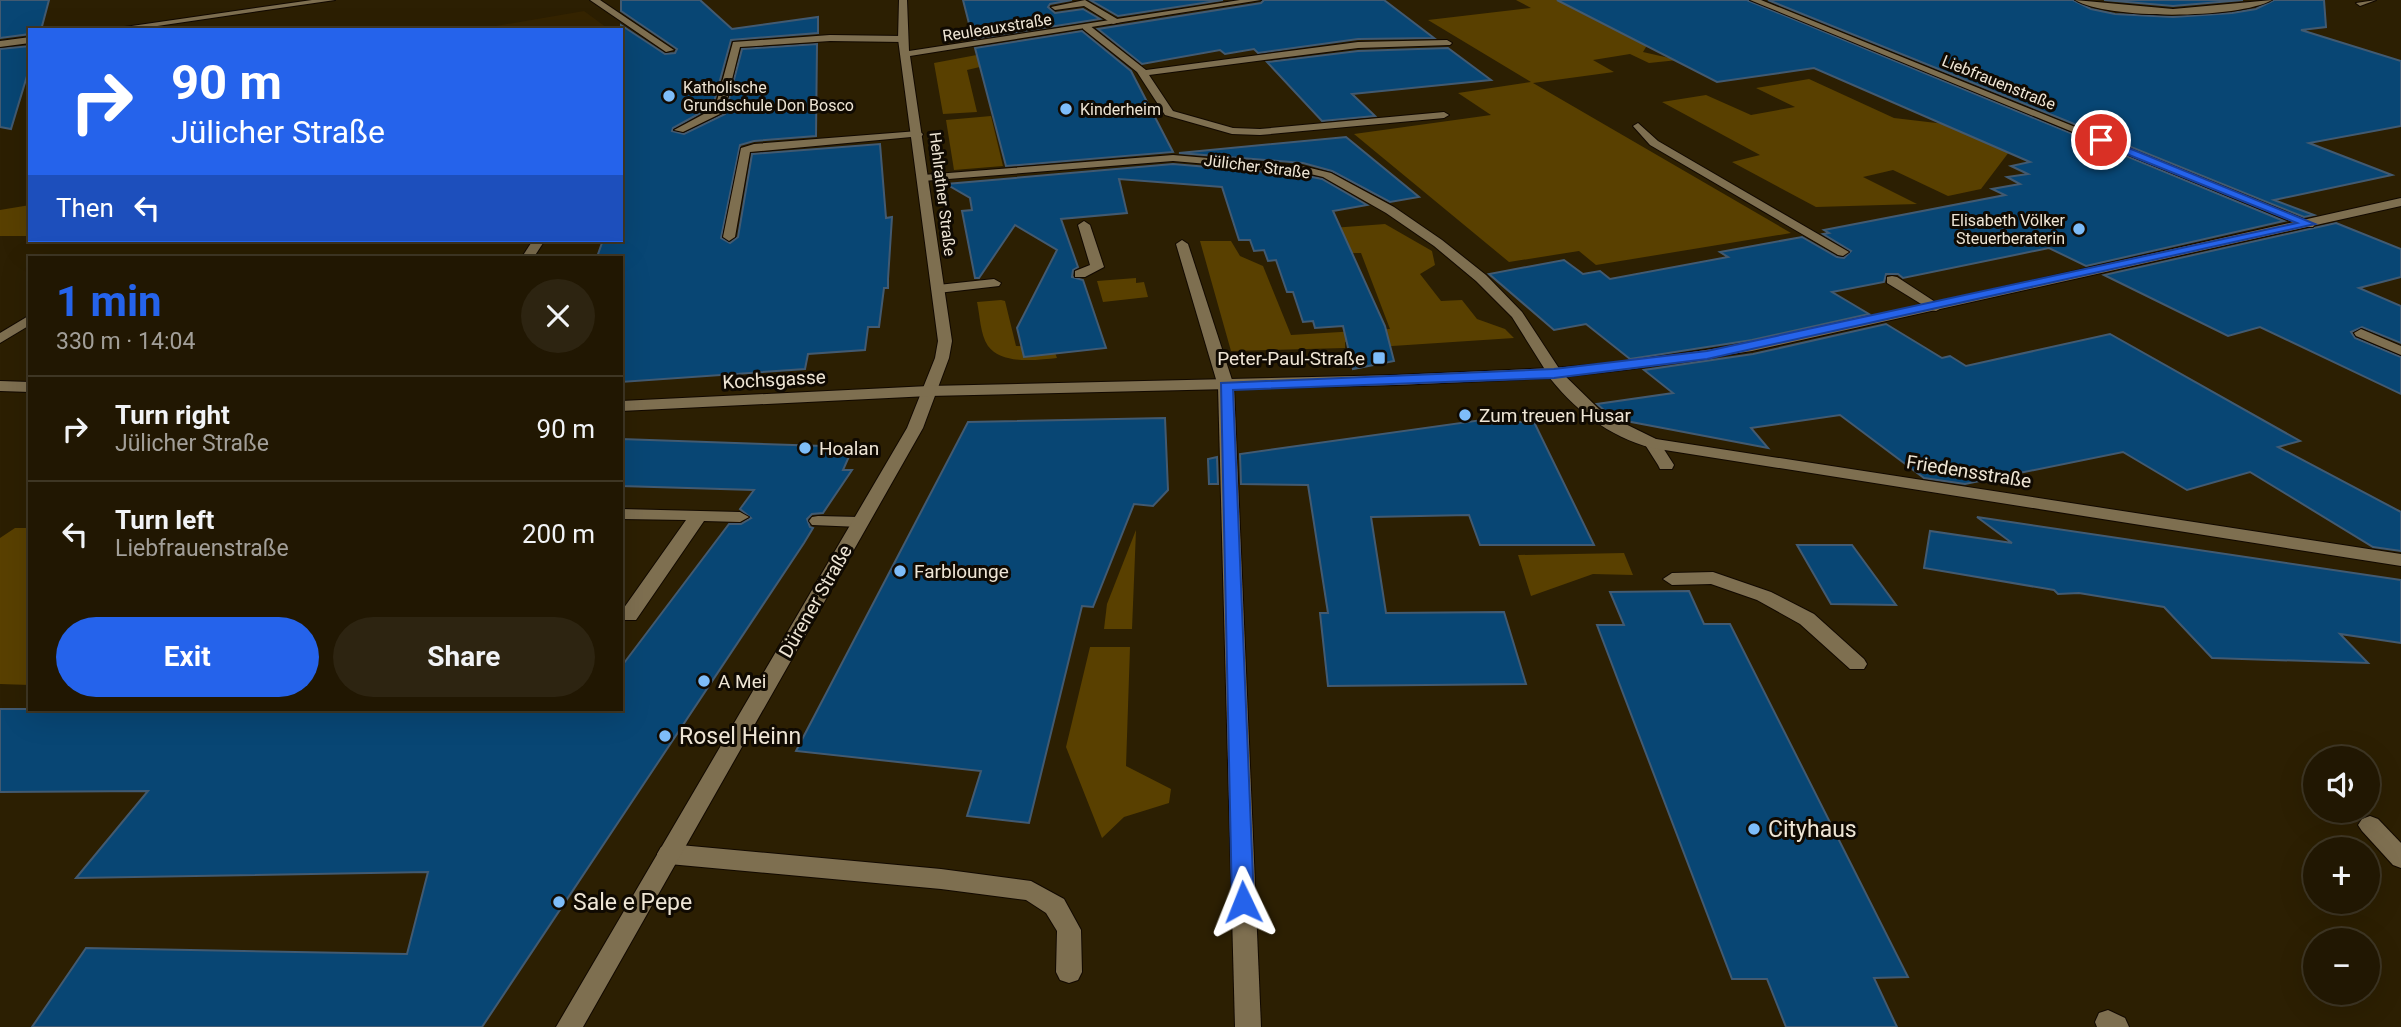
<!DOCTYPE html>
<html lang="en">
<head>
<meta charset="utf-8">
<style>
	:root { --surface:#211702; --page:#2d2411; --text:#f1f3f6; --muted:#a29f99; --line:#3e3624; --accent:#2563eb }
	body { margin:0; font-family:Roboto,sans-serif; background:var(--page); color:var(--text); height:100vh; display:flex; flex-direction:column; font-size:26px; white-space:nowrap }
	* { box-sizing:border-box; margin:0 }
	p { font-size:23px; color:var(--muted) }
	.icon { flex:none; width:38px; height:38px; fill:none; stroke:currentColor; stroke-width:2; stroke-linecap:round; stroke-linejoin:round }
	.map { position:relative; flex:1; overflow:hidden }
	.side { position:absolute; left:28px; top:256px; width:595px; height:455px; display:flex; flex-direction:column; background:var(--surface); border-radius:0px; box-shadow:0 7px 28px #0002,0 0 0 2px var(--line) }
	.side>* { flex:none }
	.guide { position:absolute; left:28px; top:28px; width:595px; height:214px; border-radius:0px; box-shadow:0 7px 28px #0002,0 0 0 2px var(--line); background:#2563eb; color:#fff; overflow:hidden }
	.controls { position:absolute; left:2303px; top:746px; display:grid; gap:14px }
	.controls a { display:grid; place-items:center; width:77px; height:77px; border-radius:50%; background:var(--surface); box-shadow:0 7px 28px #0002,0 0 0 2px var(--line); font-size:35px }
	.pin { position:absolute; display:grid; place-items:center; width:60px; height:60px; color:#fff; margin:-30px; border:4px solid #fff; border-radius:50%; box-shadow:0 2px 7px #0007 }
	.me { position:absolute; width:77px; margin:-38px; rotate:358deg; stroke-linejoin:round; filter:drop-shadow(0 0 5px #0008) }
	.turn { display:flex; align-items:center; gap:24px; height:147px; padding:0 28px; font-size:32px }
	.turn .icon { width:91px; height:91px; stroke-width:2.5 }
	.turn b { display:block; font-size:49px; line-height:60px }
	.then { display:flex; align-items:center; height:66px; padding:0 28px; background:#0003; gap:14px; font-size:26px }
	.round { display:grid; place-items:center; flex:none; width:74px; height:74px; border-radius:37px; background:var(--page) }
	.overview { display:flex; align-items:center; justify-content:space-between; height:119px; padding:0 28px }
	h1 { font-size:42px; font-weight:700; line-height:52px; color:var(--accent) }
	.button { display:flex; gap:14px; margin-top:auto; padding:14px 28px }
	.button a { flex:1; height:80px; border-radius:42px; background:var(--accent); color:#fff; font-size:28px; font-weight:700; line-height:80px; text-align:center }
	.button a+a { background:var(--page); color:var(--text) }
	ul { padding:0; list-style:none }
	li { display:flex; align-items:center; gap:21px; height:105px; padding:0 28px; border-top:2px solid var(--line) }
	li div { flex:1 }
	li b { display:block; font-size:26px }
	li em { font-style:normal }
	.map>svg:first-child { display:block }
	.built { fill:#352400 }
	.green { fill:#594000 }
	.building { fill:#084674; stroke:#425a71; stroke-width:2 }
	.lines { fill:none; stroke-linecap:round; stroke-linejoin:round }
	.lane-casing { stroke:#120900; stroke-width:2 }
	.street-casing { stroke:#120900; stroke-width:2 }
	.secondary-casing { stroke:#120900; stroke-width:2 }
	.lane { fill:#7e6f50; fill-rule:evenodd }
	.street { fill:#7e6f50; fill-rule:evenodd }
	.secondary { fill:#7e6f50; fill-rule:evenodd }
	.route { fill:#2563eb; stroke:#184099; stroke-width:2 }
	.poi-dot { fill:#7ebdf9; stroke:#100a02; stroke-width:2.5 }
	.labels { text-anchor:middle; stroke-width:6; stroke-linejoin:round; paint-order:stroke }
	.far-street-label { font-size:16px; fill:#eee5d5; stroke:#100a02 }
	.far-poi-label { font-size:16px; fill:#eee5d5; stroke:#100a02; text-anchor:start }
	.poi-label { font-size:19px; fill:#eee5d5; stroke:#100a02; text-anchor:start }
	.street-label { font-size:19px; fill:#eee5d5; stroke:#100a02 }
	.near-poi-label { font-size:23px; fill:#eee5d5; stroke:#100a02; text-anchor:start }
</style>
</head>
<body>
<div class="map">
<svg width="2401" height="1027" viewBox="0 0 2401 1027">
	<rect width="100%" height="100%" fill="#2c1f02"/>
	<polygon class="built" points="584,11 610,30 472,30"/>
	<g class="green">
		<polygon points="1516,0 1614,0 1678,43 1646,47 1643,52 1678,60 1649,63 1630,54 1593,60 1614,72 1533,83 1791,233 1596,265 1579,251 1509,262 1354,134 1491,115 1458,93 1531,82 1428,20 1531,8"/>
		<polygon points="1035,44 1040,53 967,70 977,112 943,114 934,63"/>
		<polygon points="1809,79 1894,118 1945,124 2009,152 1981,189 1948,196 1893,170 1863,177 1917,204 1816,207 1732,162 1760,155 1662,102 1706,95 1751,115 1795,107 1756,88"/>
		<polygon points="991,116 1003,166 954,170 946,120"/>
		<polygon points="30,205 30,236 0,236 0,210"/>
		<polygon points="1385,224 1432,251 1435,265 1420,274 1441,301 1462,300 1477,319 1505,329 1514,338 1377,347 1375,341 1345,342 1345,348 1231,351 1200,241 1231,241 1240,256 1263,266 1291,335 1390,329 1361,253 1340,253 1332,228"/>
		<polygon points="1136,278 1136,283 1144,282 1148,297 1103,302 1097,281"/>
		<path d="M1001,300L1005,301L1016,346L1053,347L1057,358C1037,360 1002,365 988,346C980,334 980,315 977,302Z"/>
		<polygon points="15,528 30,528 30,685 0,684 0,538"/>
		<polygon points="1136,530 1132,629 1104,629 1107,604"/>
		<polygon points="1624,553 1633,575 1593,574 1531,596 1518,555"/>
		<polygon points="1090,647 1130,647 1126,766 1171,789 1169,803 1124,817 1102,838 1066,747"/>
	</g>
	<g class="building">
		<polygon points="0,0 49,0 41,30 30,30 30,34 0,38"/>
		<polygon points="621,0 700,0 732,29 818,17 818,33 731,40 713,106 673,128 672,131 684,134 725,114 742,49 817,44 816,136 754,141 740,145 721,238 730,243 738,237 752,154 880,144 886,218 892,217 888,279 888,288 884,288 879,327 868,327 865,350 808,354 805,369 621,382 621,257 597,257 603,240 621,240 621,25 665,54 675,53 677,49 621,11"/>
		<polygon points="963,0 1072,0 1050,4 1048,7 1055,13 1083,9 1100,19 973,39"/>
		<polygon points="1090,0 1223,0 1118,16"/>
		<polygon points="1264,0 1384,0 1434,38 1358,39 1258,53 1254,49 1225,54 1220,50 1142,64 1098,29 1261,3"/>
		<polygon points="1557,0 1747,0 2284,221 2086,266 2049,248 1903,278 1898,274 1886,274 1884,282 1832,292 1869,314 1752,340 1630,359 1586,324 1554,330 1489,274 1564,260 1583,274 1600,271 1610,279 1728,257 1720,252 1802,237 1837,257 1844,258 1851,251 1823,234 1829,233 1824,230 2005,195 1992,189 2020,184 2007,177 2028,174 2011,166 2030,162 1814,68 1717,82"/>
		<polygon points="1768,0 2073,0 2091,9 2115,14 2173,17 2232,13 2256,9 2274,0 2324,0 2326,27 2301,30 2401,61 2401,126 2309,143 2392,175 2274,200 2314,215 2304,217"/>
		<polygon points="2104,0 2243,0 2173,6"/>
		<polygon points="1082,31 1131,71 1173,152 1006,166 975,48"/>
		<polygon points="30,46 30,66 11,129 0,127 0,49"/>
		<polygon points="1448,48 1491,80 1352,94 1375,116 1322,121 1267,62 1358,51"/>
		<polygon points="1346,137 1419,197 1390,202 1332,171 1303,163 1179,153"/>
		<polygon points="1173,164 1302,175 1322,179 1367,205 1333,211 1385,326 1394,361 1353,369 1343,326 1315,328 1313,321 1303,322 1293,292 1287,292 1276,260 1268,261 1264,250 1254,251 1250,240 1239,240 1222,187 1119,179 1127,213 1061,219 1078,267 1073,270 1072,277 1083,280 1106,348 1024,357 1017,328 1057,250 1015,225 979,278 975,278 962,211 972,210 970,198 946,184"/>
		<polygon points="2336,223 2401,249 2401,277 2359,288 2401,306 2401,343 2362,327 2351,332 2355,338 2401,357 2401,394 2260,327 2228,336 2104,275"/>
		<polygon points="1886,324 1942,358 1950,356 1966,366 2110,334 2300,441 2278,447 2401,512 2401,551 2373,547 2250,472 2187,490 2123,452 1965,484 1924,478 1840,415 1751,428 1768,448 1626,421 1605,411 1597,404 1673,393 1644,370 1753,354"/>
		<polygon points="1165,418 1168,490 1153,506 1134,504 1093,607 1082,606 1029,823 967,816 981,771 796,751 968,422"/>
		<polygon points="1496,418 1497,422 1534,422 1594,545 1480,545 1469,515 1371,517 1386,613 1504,612 1526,684 1328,686 1320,613 1328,613 1308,485 1241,484 1240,454"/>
		<polygon points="621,439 823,446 821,450 851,452 843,470 852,470 823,513 812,514 807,519 810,527 813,528 804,543 482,1027 32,1027 86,948 407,954 428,872 76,878 148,791 0,792 0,709 621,709 621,667 729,524 741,524 751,518 740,509 754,490 621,486"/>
		<polygon points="1217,457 1218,484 1209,484 1208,459"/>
		<polygon points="1977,517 2401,580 2401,643 2340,634 2368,663 2212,658 2164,607 2079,593 2058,594 2054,590 1924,568 1930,531 2012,543"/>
		<polygon points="1797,545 1852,545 1896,605 1831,604"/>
		<polygon points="1689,591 1704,624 1730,624 1908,977 1874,978 1897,1027 1786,1027 1767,979 1732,979 1597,625 1624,625 1610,592"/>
	</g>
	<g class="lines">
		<g class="lane-casing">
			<g id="lane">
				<polygon points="1085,0 1119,20 1120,22 1113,24 1084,6 1055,10 1051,7"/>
				<polygon points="2376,0 2360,6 2356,3"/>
				<polygon points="1083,25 1089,25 1146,70 1358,42 1447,40 1452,43 1450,45 1358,48 1149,75 1173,111 1233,128 1260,129 1444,112 1449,115 1444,118 1260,135 1232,134 1165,115 1137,72 1083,29"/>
				<polygon points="830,35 903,36 908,39 903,42 830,41 740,47 724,112 683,132 674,130 715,108 733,42"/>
				<polygon points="1638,123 1658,141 1849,252 1843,256 1838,255 1650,145 1633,126"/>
				<polygon points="918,131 923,134 922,136 750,152 735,237 729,241 723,237 741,148 754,144"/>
				<polygon points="1173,155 1302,166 1331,173 1394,207 1442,240 1486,275 1522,312 1562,373 1559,376 1549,376 1512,317 1476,281 1434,246 1386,213 1323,177 1302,172 1173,161 923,181 917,178 923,175"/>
				<polygon points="1084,221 1090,225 1104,267 1085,277 1075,277 1075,271 1090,265 1078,225"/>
				<polygon points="533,240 545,240 534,257 522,257"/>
				<polygon points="1182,240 1188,244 1234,386 1231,389 1226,391 1218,386 1176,244"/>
				<polygon points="1892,276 1897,277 1943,307 1936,311 1931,310 1887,283 1887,277"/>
				<polygon points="994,279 1001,283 999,286 938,293 931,289 938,285"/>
				<polygon points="30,315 30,325 0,343 0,333"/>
				<polygon points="1652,438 1658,440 1674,465 1672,469 1660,469 1658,465 1644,443"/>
				<polygon points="621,509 740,512 749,517 740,522 704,521 636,620 622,620 621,612 686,520 621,519"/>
				<polygon points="818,516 860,517 869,522 860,527 812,525 809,521 812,517"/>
				<polygon points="1713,572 1771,592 1814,614 1864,659 1867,664 1864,669 1850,669 1800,624 1757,600 1711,584 1672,585 1663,579 1672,573"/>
				<polygon points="669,844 941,869 1031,881 1064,899 1081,930 1082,972 1078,980 1069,983 1060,980 1056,972 1057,931 1046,913 1026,900 941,889 669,864 661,861 657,854 661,847"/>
				<polygon points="2108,1010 2125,1018 2129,1027 2097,1027 2095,1022 2099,1013"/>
			</g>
		</g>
		<g class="street-casing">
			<g id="street">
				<polygon points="312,0 335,0 130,30 104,30"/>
				<polygon points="590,0 600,0 674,50 666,52"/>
				<polygon points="899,0 907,0 909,51 1240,0 1261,0 910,56 952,341 949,358 923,428 583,1027 556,1027 907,428 935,358 938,341 898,39"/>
				<polygon points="1750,0 1761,0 2315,224 2313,227 2305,227"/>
				<path d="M2075,0L2173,9L2272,0C2239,19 2108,20 2075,0Z"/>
				<polygon points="30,37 30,43 0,47 0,41"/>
				<polygon points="2361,329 2401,346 2401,355 2356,336 2354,333"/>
				<path d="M1554,368L1559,370L1603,413L1656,439L2401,554V566L1652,448C1609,437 1572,408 1546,373Z"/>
				<polygon points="1226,381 1234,386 1261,1027 1235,1027 1218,386"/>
				<polygon points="2370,816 2378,819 2401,843 2401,868 2393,865 2362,831 2358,825 2362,819"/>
			</g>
		</g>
		<g class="secondary-casing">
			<g id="secondary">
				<polygon points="2401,198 2401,206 1752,351 1632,369 1554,378 1396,385 929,396 621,411 621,401 929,386 1396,375 1554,368 1632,361 1752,343"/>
				<polygon points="0,381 30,382 30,392 0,391"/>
			</g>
		</g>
		<use href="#lane" class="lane"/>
		<use href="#street" class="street"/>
		<use href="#secondary" class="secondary"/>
	</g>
	<polygon class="route" points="2097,138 2104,138 2315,224 1707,359 1554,378 1233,390 1254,902 1251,909 1243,911 1235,909 1232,902 1221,383 1554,369 1707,351 2297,223 2097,142"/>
	<g class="poi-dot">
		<circle cx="669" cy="96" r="7"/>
		<circle cx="1066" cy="109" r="7"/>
		<circle cx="2079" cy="229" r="7"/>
		<rect x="1372" y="351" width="14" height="14" rx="3.5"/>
		<circle cx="1465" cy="415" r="7"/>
		<circle cx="805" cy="448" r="7"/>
		<circle cx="900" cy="571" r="7"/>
		<circle cx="704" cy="681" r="7"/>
		<circle cx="665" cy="736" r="7"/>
		<circle cx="1754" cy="829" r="7"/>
		<circle cx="559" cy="902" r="7"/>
	</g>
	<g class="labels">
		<g class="far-street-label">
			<text transform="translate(997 27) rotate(-9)" y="6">Reuleauxstraße</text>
			<text transform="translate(1999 82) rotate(22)" y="6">Liebfrauenstraße</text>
			<text transform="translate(1257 166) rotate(7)" y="6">Jülicher Straße</text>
			<text transform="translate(943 194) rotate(83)" y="6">Hehlrather Straße</text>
		</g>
		<g class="far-poi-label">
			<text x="683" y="93">Katholische<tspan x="683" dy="18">Grundschule Don Bosco</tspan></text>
			<text x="1080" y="115">Kinderheim</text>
			<text x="2065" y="226" text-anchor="end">Elisabeth Völker<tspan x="2065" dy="18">Steuerberaterin</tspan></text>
		</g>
		<g class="poi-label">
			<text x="1365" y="365" text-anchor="end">Peter-Paul-Straße</text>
			<text x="1479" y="422">Zum treuen Husar</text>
			<text x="819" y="455">Hoalan</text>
			<text x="914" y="578">Farblounge</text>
			<text x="718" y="688">A Mei</text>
		</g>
		<g class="street-label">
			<text transform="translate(774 379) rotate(-3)" y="7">Kochsgasse</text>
			<text transform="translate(1969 471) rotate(9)" y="7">Friedensstraße</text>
			<text transform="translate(815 601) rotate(-60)" y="7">Dürener Straße</text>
		</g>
		<g class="near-poi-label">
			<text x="679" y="744">Rosel Heinn</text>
			<text x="1768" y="837">Cityhaus</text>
			<text x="573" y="910">Sale e Pepe</text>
		</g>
	</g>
</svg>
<div class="controls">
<a><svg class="icon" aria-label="sound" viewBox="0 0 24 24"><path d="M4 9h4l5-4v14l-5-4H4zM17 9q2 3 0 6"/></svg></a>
<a>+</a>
<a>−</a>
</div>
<div class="pin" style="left:2101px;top:140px;background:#d93025"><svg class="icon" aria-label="arrive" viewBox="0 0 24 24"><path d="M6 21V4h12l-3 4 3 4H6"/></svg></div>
<svg class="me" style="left:1243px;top:902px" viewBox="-20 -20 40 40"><path d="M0-17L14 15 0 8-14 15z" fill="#2563eb" stroke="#fff" stroke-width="4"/></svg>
<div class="guide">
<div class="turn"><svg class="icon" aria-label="right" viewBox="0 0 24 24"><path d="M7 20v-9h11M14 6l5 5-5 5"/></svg><div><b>90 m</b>Jülicher Straße</div></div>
<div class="then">Then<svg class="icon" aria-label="left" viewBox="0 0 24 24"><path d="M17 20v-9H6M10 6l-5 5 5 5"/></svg></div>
</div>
<section class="side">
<div class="overview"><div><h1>1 min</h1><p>330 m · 14:04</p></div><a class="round"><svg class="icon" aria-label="close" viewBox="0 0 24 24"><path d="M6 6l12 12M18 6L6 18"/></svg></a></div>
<ul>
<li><svg class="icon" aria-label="right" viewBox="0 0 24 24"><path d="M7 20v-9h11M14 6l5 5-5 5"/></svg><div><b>Turn right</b><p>Jülicher Straße</p></div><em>90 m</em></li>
<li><svg class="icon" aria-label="left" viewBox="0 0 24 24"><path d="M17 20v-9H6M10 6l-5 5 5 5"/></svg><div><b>Turn left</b><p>Liebfrauenstraße</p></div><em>200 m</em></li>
</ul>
<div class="button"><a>Exit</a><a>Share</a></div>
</section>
</div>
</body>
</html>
